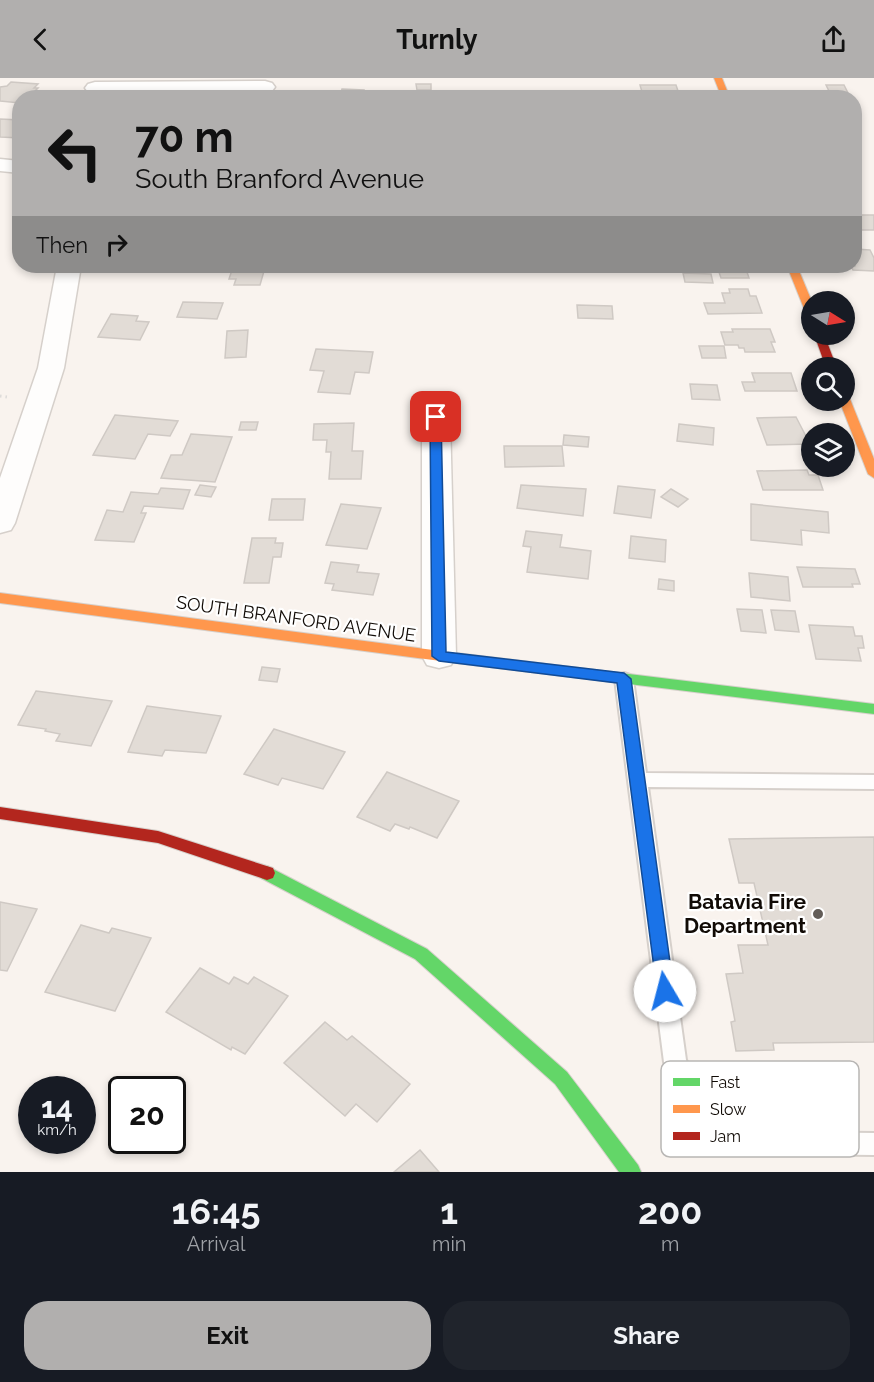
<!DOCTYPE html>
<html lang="en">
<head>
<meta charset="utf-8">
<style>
	:root { --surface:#171b24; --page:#20242c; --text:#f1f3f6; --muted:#9ea1a6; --accent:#b1afae }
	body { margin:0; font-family:Raleway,sans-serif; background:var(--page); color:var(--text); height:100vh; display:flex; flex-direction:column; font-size:22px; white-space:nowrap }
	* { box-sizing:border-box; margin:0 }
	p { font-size:20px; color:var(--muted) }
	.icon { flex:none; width:33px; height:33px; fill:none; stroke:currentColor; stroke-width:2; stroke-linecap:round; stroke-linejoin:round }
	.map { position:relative; height:1094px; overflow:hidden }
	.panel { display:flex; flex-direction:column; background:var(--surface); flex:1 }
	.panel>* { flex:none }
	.banner { position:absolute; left:12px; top:12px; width:850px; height:183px; border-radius:24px; box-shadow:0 3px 9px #0003; background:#b1afae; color:#111; overflow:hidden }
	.needle { width:39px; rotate:101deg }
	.tools { position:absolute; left:801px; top:213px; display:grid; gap:12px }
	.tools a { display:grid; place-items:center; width:54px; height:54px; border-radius:50%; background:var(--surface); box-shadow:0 3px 9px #0003; font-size:30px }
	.speed { position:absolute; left:18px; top:998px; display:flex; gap:12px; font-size:30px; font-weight:700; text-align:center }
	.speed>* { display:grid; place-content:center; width:78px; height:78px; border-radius:50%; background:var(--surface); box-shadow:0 3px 9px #0003; line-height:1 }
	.speed small { font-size:15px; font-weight:400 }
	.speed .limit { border:3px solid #111; border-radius:9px; background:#fff; color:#111 }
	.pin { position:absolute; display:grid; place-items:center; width:51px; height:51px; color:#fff; margin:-26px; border-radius:12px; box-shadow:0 3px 9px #0006 }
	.me { position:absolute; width:66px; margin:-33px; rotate:352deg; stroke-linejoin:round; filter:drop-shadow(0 0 4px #0008) }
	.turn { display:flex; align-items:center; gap:21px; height:126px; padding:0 24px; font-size:27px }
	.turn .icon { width:78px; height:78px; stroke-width:2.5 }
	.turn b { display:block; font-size:42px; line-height:51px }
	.then { display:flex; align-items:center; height:57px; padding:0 24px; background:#0003; gap:12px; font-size:22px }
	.eta { display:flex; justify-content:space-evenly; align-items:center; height:102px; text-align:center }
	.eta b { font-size:36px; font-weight:700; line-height:42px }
	.primary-button { display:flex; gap:12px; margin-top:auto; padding:12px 24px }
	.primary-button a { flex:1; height:69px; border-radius:24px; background:var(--accent); color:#111; font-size:24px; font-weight:700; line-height:69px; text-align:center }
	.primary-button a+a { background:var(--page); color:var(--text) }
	header { display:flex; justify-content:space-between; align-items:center; height:78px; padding:0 24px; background:var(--accent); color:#111; font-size:27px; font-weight:700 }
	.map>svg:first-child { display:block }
	.building { fill:#e2dcd6; stroke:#cfc9c4; stroke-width:1.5 }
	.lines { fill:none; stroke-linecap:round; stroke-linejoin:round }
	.lane-casing { stroke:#d6d0cb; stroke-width:4 }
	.street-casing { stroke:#d6d0cb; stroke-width:3 }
	.fast-casing { stroke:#d6d0cb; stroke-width:2 }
	.slow-casing { stroke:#d6d0cb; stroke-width:2 }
	.jam-casing { stroke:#d6d0cb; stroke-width:2 }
	.path { stroke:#dddbd9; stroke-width:3; stroke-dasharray:1.5 4; stroke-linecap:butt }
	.lane { fill:#fefdfc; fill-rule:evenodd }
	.street { fill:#fefdfc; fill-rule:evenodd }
	.fast { fill:#63d668; fill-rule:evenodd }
	.slow { fill:#ff974d; fill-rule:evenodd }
	.jam { fill:#b3261e; fill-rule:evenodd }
	.route { fill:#1a73e8; stroke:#114b97; stroke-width:1.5 }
	.poi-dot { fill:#625c57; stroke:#fff; stroke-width:2 }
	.labels { text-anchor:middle; stroke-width:4.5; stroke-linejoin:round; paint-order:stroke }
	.street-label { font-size:18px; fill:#110b06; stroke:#fff }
	.near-poi-label { font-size:21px; font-weight:bold; fill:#110b06; stroke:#fff; text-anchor:end }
	.key { fill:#fff; stroke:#b8b6b4; stroke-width:1.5 }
	.key-label { font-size:16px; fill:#110b06 }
</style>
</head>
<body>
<header><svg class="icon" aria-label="back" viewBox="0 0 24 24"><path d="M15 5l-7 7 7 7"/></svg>Turnly<svg class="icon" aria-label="share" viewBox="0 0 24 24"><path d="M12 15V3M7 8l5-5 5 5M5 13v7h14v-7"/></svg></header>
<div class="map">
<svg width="874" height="1094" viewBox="0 0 874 1094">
	<rect width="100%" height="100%" fill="#f9f3ee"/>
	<g class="building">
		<polygon points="11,4 38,6 34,10 38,10 31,17 36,17 33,20 20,20 20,25 0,23 0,9 7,8"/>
		<polygon points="416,6 431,6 431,12 417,12"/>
		<polygon points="640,7 676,7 679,16 648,16 642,14"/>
		<polygon points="826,7 844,7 848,15 830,15"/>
		<polygon points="342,11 364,12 362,20 334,20 340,18"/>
		<rect x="423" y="13" width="34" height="7"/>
		<polygon points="607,14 626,14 627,19 608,19"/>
		<polygon points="0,41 20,42 20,60 0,59"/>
		<rect x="855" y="137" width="19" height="15"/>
		<polygon points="855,171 870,172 874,180 874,193 853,192 851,188 855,188"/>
		<polygon points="221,188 269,188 268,193 264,193 260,207 234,207 236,201 229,201 232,192 219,192"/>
		<polygon points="717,188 745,188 749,200 721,200"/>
		<polygon points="683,195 711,196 713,205 685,204"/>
		<polygon points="729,211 748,211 750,218 756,218 762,235 708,236 704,225 725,225 722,215 730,215"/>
		<polygon points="183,224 223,225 217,241 177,239"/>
		<polygon points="577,227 612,228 613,241 578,240"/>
		<polygon points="111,236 138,238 136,243 149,244 140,262 98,259"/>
		<polygon points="732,251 770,251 775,264 771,264 775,274 745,274 744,270 739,270 738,267 725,267 721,254 733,254"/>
		<polygon points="248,252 246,279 225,280 227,253"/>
		<polygon points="699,268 724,268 726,280 702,280"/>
		<polygon points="316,271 373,274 369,295 355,294 350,316 318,314 324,293 310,292"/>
		<polygon points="752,295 791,295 797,313 745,313 742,304 755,304"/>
		<polygon points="690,306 717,307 720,322 692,321"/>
		<polygon points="115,337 178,343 170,358 148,356 135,381 93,377"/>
		<polygon points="796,339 810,366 767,367 757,340"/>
		<polygon points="241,344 258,344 256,352 239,352"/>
		<polygon points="354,345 352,373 363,373 361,401 329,401 331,374 326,374 327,362 313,362 314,346"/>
		<polygon points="679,346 714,350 713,367 677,363"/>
		<polygon points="191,356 232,359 215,404 161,400 171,377 182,377"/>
		<polygon points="564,357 589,359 588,369 563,367"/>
		<polygon points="504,368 562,368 564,388 505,389"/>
		<polygon points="807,392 809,397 818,397 823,412 763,412 757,393"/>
		<polygon points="200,407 216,409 211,419 195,417"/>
		<polygon points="521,407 586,411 583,438 517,430"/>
		<polygon points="618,408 655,412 651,440 614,435"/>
		<polygon points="161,410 190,412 183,431 144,428 141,435 146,435 134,464 95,462 107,432 123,434 131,414 158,416"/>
		<polygon points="671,411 688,421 678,429 661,419"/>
		<polygon points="272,421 305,421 303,442 269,442"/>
		<polygon points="341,426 381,430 367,471 326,467"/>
		<polygon points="751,426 828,434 829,455 801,452 802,467 751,462"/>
		<polygon points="526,453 562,457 560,469 591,473 588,501 527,494 531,469 523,468"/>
		<polygon points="631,458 666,462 665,484 629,480"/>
		<polygon points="252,460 276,460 275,465 283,465 281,479 273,479 269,505 244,505"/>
		<polygon points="331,484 359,487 357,494 379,496 373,517 332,512 334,506 325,505"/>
		<polygon points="797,489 855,491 860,506 852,506 853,509 803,509"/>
		<polygon points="749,495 788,499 790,523 751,519"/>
		<polygon points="659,501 674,503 674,513 658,511"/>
		<polygon points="737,531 762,532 766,555 741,553"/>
		<polygon points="771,532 795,533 799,554 775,552"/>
		<polygon points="809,547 853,549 855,558 862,558 864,570 858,570 861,583 816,581"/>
		<polygon points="262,589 280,591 277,604 259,602"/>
		<polygon points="36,613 112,623 91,668 56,663 60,656 45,653 46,651 18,647"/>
		<polygon points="147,628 221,638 206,675 165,672 162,678 128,674"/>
		<polygon points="274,651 345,674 323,711 282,700 278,707 244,696"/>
		<polygon points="387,694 459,723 437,760 410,749 409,751 395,746 390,753 357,739"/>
		<polygon points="874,759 874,964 773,965 774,972 736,973 731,944 735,943 726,896 743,895 738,867 768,867 754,805 739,805 729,761"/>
		<polygon points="0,824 37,831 7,893 0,892"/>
		<polygon points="81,847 109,855 112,850 151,860 115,933 45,914"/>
		<polygon points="200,890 229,906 234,899 248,906 254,899 288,918 245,976 232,969 231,972 166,934"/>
		<polygon points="325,944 347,962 352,958 410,1006 377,1044 356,1026 345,1038 284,985"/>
		<polygon points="420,1072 439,1094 394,1094"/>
	</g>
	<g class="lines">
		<g class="lane-casing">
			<polygon id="lane" points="624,595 630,597 633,601 646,695 874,697 874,711 648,709 686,982 699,1007 721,1028 749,1047 787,1054 874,1055 874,1077 787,1076 737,1065 705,1044 683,1023 664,984 615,601 618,597"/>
		</g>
		<g class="street-casing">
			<g id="street">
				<polygon points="265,3 272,5 275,9 272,13 95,16 88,14 85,10 88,6 95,4"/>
				<polygon points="0,81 20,83 20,95 0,93"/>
				<polygon points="57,188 81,188 64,290 15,445 11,452 0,455 0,400 38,290"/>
				<polygon points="436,331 446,333 450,339 456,578 451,587 439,590 427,587 422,578 422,339 426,333"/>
			</g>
		</g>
		<g class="fast-casing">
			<g id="fast">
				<polygon points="456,575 874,626 874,636 456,585 449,580"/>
				<polygon points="267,788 427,871 567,994 638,1087 641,1094 619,1094 555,1006 415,881 261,800 259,795 261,790"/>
			</g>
		</g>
		<g class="slow-casing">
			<g id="slow">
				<polygon points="714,0 722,0 730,20 722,20"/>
				<polygon points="787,188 797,188 812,224 812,241 807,238"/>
				<polygon points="844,318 850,321 874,381 874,400 868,396 839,322 844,322"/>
				<polygon points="0,515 456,575 463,580 456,585 0,525"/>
			</g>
		</g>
		<g class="jam-casing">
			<g id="jam">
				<polygon points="814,256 824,256 837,290 826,290"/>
				<polygon points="0,729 158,753 273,790 275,795 273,800 267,802 158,765 0,741"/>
			</g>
		</g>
		<polyline class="path" points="0,318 7,319"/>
		<use href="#lane" class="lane"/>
		<use href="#street" class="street"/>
		<use href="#fast" class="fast"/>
		<use href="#slow" class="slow"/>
		<use href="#jam" class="jam"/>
	</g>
	<polygon class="route" points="436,336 441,339 446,574 624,595 631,601 674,913 671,919 665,921 659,919 657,913 617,605 439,583 432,578 430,339"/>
	<circle class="poi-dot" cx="818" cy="836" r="6"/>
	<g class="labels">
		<g class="street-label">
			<text transform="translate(296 541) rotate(8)" y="6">SOUTH BRANFORD AVENUE</text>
		</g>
		<g class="near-poi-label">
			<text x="806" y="831">Batavia Fire<tspan x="806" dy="24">Department</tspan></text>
		</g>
	</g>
	<rect x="661" y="983" width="198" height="96" rx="9" class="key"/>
	<rect x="673" y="1000" width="27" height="8" fill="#63d668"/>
	<rect x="673" y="1027" width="27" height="8" fill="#ff974d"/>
	<rect x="673" y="1054" width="27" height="8" fill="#b3261e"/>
	<g class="key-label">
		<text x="710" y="1010">Fast</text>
		<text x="710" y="1037">Slow</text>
		<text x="710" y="1064">Jam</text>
	</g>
</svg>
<div class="tools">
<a><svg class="needle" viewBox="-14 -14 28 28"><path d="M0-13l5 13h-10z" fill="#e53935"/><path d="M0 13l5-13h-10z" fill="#9ea1a6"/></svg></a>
<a><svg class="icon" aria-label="search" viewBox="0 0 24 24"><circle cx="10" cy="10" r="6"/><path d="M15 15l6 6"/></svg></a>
<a><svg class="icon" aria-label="layers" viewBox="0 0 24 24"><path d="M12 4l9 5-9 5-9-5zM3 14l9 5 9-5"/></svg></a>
</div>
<div class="speed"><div>14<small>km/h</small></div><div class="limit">20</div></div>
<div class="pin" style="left:436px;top:339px;background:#d93025"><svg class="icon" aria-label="arrive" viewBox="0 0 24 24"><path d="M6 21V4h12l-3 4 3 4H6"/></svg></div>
<svg class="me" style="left:665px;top:913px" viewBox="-20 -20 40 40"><circle r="19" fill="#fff"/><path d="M0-13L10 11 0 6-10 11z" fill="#1a73e8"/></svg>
<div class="banner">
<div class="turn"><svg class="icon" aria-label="left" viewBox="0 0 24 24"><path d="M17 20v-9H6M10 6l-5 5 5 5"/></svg><div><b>70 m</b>South Branford Avenue</div></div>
<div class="then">Then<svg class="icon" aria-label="right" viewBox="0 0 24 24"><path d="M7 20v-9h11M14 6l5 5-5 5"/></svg></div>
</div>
</div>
<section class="panel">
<div class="eta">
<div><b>16:45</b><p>Arrival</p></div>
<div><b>1</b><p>min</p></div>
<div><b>200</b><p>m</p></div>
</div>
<div class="primary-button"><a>Exit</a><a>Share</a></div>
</section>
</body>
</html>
